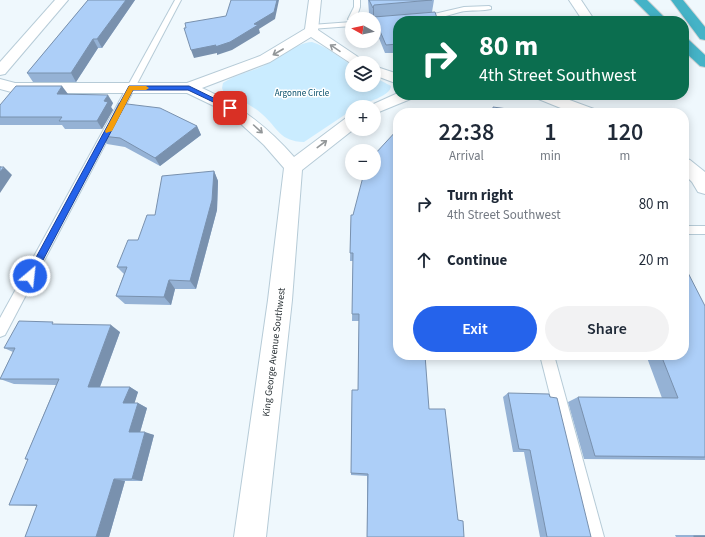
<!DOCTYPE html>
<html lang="en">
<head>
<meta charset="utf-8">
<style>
	:root { --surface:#fff; --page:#f2f2f3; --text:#1f2937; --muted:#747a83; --accent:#2563eb }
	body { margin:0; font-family:"Source Sans 3",sans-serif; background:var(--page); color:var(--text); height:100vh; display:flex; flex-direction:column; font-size:15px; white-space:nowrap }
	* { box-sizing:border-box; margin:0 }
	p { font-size:13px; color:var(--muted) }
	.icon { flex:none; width:22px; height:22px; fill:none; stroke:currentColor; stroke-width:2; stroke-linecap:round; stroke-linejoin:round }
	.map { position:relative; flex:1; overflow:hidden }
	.drawer { position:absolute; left:393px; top:108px; width:296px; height:252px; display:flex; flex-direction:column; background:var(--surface); border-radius:16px; box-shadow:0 2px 10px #0003 }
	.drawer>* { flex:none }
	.guide { position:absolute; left:393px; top:16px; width:296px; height:84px; border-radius:16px; box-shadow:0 2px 10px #0003; background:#0b6e4f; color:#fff; overflow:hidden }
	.needle { width:26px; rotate:278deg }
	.buttons { position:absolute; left:345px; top:12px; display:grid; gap:8px }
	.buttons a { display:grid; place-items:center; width:36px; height:36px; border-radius:50%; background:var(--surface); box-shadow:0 2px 10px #0003; font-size:20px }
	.pin { position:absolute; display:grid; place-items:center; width:34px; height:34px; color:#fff; margin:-17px; border-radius:8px; box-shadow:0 2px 6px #0006 }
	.me { position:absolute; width:44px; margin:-22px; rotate:28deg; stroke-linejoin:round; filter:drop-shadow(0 0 3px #0008) }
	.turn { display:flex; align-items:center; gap:14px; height:84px; padding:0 20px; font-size:18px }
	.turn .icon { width:52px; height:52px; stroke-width:2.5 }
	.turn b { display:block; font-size:28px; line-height:34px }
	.eta { display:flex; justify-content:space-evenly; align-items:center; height:68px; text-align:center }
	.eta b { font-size:24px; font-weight:600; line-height:28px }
	.button { display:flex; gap:8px; margin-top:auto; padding:8px 20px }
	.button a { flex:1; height:46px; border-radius:24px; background:var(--accent); color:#fff; font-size:16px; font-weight:600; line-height:46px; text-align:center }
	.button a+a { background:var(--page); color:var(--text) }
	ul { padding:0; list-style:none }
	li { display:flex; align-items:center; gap:12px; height:56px; padding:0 20px }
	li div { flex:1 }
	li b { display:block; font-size:15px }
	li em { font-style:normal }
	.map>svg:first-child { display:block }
	.green { fill:#caecff }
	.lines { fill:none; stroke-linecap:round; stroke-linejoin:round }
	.service-casing { stroke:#b6cbd7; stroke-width:2 }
	.minor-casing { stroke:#b6cbd7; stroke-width:2 }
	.motorway-casing { stroke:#d4d5d6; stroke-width:2 }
	.service { fill:#fff; fill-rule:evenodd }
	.minor { fill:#fff; fill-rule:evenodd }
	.motorway { fill:#45b3c7; fill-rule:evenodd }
	.wall { fill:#95b2d5 }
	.shaded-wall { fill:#7991ae }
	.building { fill:#adcff8; stroke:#7991ae }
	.oneway { stroke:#939799 }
	.route { fill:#2563eb; stroke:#184099 }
	.slow { fill:#f59e0b }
	.labels { text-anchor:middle; stroke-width:3; stroke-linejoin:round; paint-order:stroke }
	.far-park-label { font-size:9px; fill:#054d69; stroke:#fff }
	.street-label { font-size:10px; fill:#272f33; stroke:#fff }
</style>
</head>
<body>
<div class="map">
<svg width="705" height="537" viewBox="0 0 705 537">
	<rect width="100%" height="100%" fill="#eff8fd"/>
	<path class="green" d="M312,42C327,47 339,57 352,65V85H374V77L391,86C391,96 366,102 357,107H352V110L304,142C279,141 279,129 262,114C252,105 237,98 224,93L222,88L223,83C234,75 250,72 263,66C278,59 295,43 312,42Z"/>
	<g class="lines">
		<g class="service-casing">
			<g id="service">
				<polygon points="175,0 181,0 5,335 0,337 0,318"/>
				<polygon points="354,0 360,0 360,7 356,19 352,19 352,21 348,19 354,7"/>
				<path d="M489,6L491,7V9C483,11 475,10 466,11C454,12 427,25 417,18L464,7Z"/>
				<polygon points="352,22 352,26 311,29 307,27 311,25"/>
				<rect x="684" y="226" width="21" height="8"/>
				<polygon points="540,355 554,355 604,537 586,537"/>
			</g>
		</g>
		<g class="minor-casing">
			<g id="minor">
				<polygon points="55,0 68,0 5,74 0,75 0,62"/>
				<path d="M309,0H321L318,30L367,63L352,64L311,37L270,62L202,88C239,105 268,127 294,157L346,118L352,117V129H354L302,170L292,300L266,537H234L268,300L284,168L264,145L241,124L216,107L187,93H15L0,89V79L15,83H187L260,56L305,29Z"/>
				<polygon points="569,0 581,0 595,21 583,21"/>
				<polygon points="374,66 398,74 398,84 374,75"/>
				<polygon points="398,93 398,95 415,95 413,98 374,114 374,107 367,107"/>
				<polygon points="534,95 556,95 594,109 596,113 573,113 536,98"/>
				<polygon points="684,158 690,160 705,172 705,194 698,192 692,182 684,174"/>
			</g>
		</g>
		<g class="motorway-casing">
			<g id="motorway">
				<polygon points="634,0 647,0 668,21 655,21"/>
				<polygon points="671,0 683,0 705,27 705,40 700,39"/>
				<polygon points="684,39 689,40 705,55 705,67 700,66 684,51"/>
			</g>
		</g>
		<use href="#service" class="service"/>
		<use href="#minor" class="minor"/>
		<use href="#motorway" class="motorway"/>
	</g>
	<g class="wall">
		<polygon points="88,0 135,0 102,48 98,48 76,82 33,82 27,73"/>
		<polygon points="368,0 434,0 432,12 398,21 398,53 385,53 374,26 374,18 371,19 369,13"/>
		<polygon points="68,94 113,103 111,107 113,110 102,129 65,129 62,125 0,125 0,105"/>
		<polygon points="110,121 197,126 201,135 160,166 125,147 107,144 102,136 111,123"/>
		<polygon points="214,171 218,181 217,210 196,289 175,289 171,305 125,304 116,296 124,274 117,267 138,240 155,215"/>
		<polygon points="351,215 353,215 398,355 429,409 458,520 464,537 367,537 367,476 351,475 352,390 358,390 359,321 352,321 353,261 350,261"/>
		<polygon points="705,306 705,460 584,459 568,402 578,397 662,398 646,355 684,355"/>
		<polygon points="57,324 120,332 100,387 130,387 138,392 134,403 138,403 147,408 140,432 154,435 142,481 125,481 109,537 25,537 37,506 9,505 28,460 25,459 56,385 14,384 0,379 13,352 4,348"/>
		<polygon points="508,393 591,537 540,537 524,452 513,452 503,397"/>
		<polygon points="675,535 705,535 705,537 676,537"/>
	</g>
	<g class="shaded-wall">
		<polygon points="126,0 135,0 102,48 97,39"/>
		<polygon points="277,0 279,0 275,19 259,29 260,33 232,50 217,55 217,53 194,58 191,50 254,24"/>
		<polygon points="374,5 374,19 373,19 373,8"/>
		<polygon points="93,39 98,48 76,82 71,73"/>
		<polygon points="62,86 68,94 57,94"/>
		<polygon points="108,95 113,103 111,107 113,110 102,129 97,121 104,101"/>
		<polygon points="197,126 201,135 160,166 155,158"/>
		<polygon points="0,166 3,169 4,167 12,175 0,193"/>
		<polygon points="214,171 218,181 217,210 196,289 190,281"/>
		<polygon points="169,280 175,289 171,305 164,297"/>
		<polygon points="111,325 120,332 98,392 88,387"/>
		<polygon points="130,387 138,392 133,408 123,403"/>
		<polygon points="138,403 147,408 139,436 129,432"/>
		<polygon points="145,432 154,435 142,481 132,479"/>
		<polygon points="114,479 125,481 109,537 96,537"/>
	</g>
	<g class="building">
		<polygon points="88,0 126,0 97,39 93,39 71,73 27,73"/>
		<polygon points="231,0 277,0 274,12 254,24 258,25 230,42 215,47 216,45 191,50 184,28 186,28 185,23 226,16"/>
		<polygon points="369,0 432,0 374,5 373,8"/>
		<polygon points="435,12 438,21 398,21 398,44 386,45 374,17"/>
		<polygon points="16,86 62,86 57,94 108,95 104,101 108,102 97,121 59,121 62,117 0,117 0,105"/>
		<polygon points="119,103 160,108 197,126 155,158 120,138 102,136 112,121 110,121"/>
		<polygon points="493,107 522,111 522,113 493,113"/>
		<polygon points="398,129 398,355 425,355 429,409 445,409 458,520 463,521 464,537 367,537 368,474 351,473 352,390 358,390 359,314 352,314 353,253 350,253 351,215 353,215 364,173 374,173 374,155"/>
		<polygon points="0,167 4,167 0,172"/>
		<polygon points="214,171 212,200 190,281 169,280 164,297 116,296 127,267 117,267 128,240 138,240 147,215 155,215 162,176"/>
		<polygon points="684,265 705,306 705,457 595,456 578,397 678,398 661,355 684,355"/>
		<polygon points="19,321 53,322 52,324 111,325 88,387 130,387 123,403 138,403 129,432 145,432 132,479 114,479 96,537 25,537 37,505 9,505 28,459 25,459 59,379 0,379 15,348 4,348"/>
		<polygon points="508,393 549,394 550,397 557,398 591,537 547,537 530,450 519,449"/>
		<rect x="694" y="536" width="11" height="1"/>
	</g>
	<defs><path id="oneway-shaft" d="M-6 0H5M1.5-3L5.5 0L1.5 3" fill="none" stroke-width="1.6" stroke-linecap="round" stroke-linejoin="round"/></defs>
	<g class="oneway">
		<use href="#oneway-shaft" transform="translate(335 48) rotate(-146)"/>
		<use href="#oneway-shaft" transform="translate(278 52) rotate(150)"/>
		<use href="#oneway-shaft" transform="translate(258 129) rotate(42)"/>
		<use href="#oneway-shaft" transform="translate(322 144) rotate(-37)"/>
	</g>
	<polygon class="route" points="129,86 189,86 234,108 228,109 188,90 133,90 33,279 27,279 27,274"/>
	<polygon class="slow" points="129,86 146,86 149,88 146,90 133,90 112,131 106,133 105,131"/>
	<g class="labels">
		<g class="far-park-label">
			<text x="302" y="96">Argonne Circle</text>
		</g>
		<g class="street-label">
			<text transform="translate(273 352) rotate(-83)" y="4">King George Avenue Southwest</text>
		</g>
	</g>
</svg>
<div class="buttons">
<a><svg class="needle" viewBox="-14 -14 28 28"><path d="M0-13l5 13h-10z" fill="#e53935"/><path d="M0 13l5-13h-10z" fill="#747a83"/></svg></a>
<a><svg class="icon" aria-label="layers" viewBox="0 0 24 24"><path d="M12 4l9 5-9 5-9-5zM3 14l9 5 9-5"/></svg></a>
<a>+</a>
<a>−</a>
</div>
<div class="pin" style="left:230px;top:108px;background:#d93025"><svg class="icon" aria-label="arrive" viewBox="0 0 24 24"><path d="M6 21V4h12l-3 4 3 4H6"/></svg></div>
<svg class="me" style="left:30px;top:276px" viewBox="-20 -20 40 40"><circle r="17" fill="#2563eb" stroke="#fff" stroke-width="3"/><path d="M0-11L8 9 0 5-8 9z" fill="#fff"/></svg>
<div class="guide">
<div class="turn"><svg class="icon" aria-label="right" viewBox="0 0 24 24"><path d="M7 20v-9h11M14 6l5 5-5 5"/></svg><div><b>80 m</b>4th Street Southwest</div></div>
</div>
<section class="drawer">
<div class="eta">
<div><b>22:38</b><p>Arrival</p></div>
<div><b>1</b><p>min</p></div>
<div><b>120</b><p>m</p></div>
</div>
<ul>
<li><svg class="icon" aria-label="right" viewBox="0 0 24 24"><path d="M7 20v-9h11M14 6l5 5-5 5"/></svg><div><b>Turn right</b><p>4th Street Southwest</p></div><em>80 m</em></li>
<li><svg class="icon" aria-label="ahead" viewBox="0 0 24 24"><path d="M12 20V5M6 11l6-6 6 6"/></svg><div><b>Continue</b></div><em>20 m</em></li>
</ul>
<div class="button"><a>Exit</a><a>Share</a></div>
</section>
</div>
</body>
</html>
